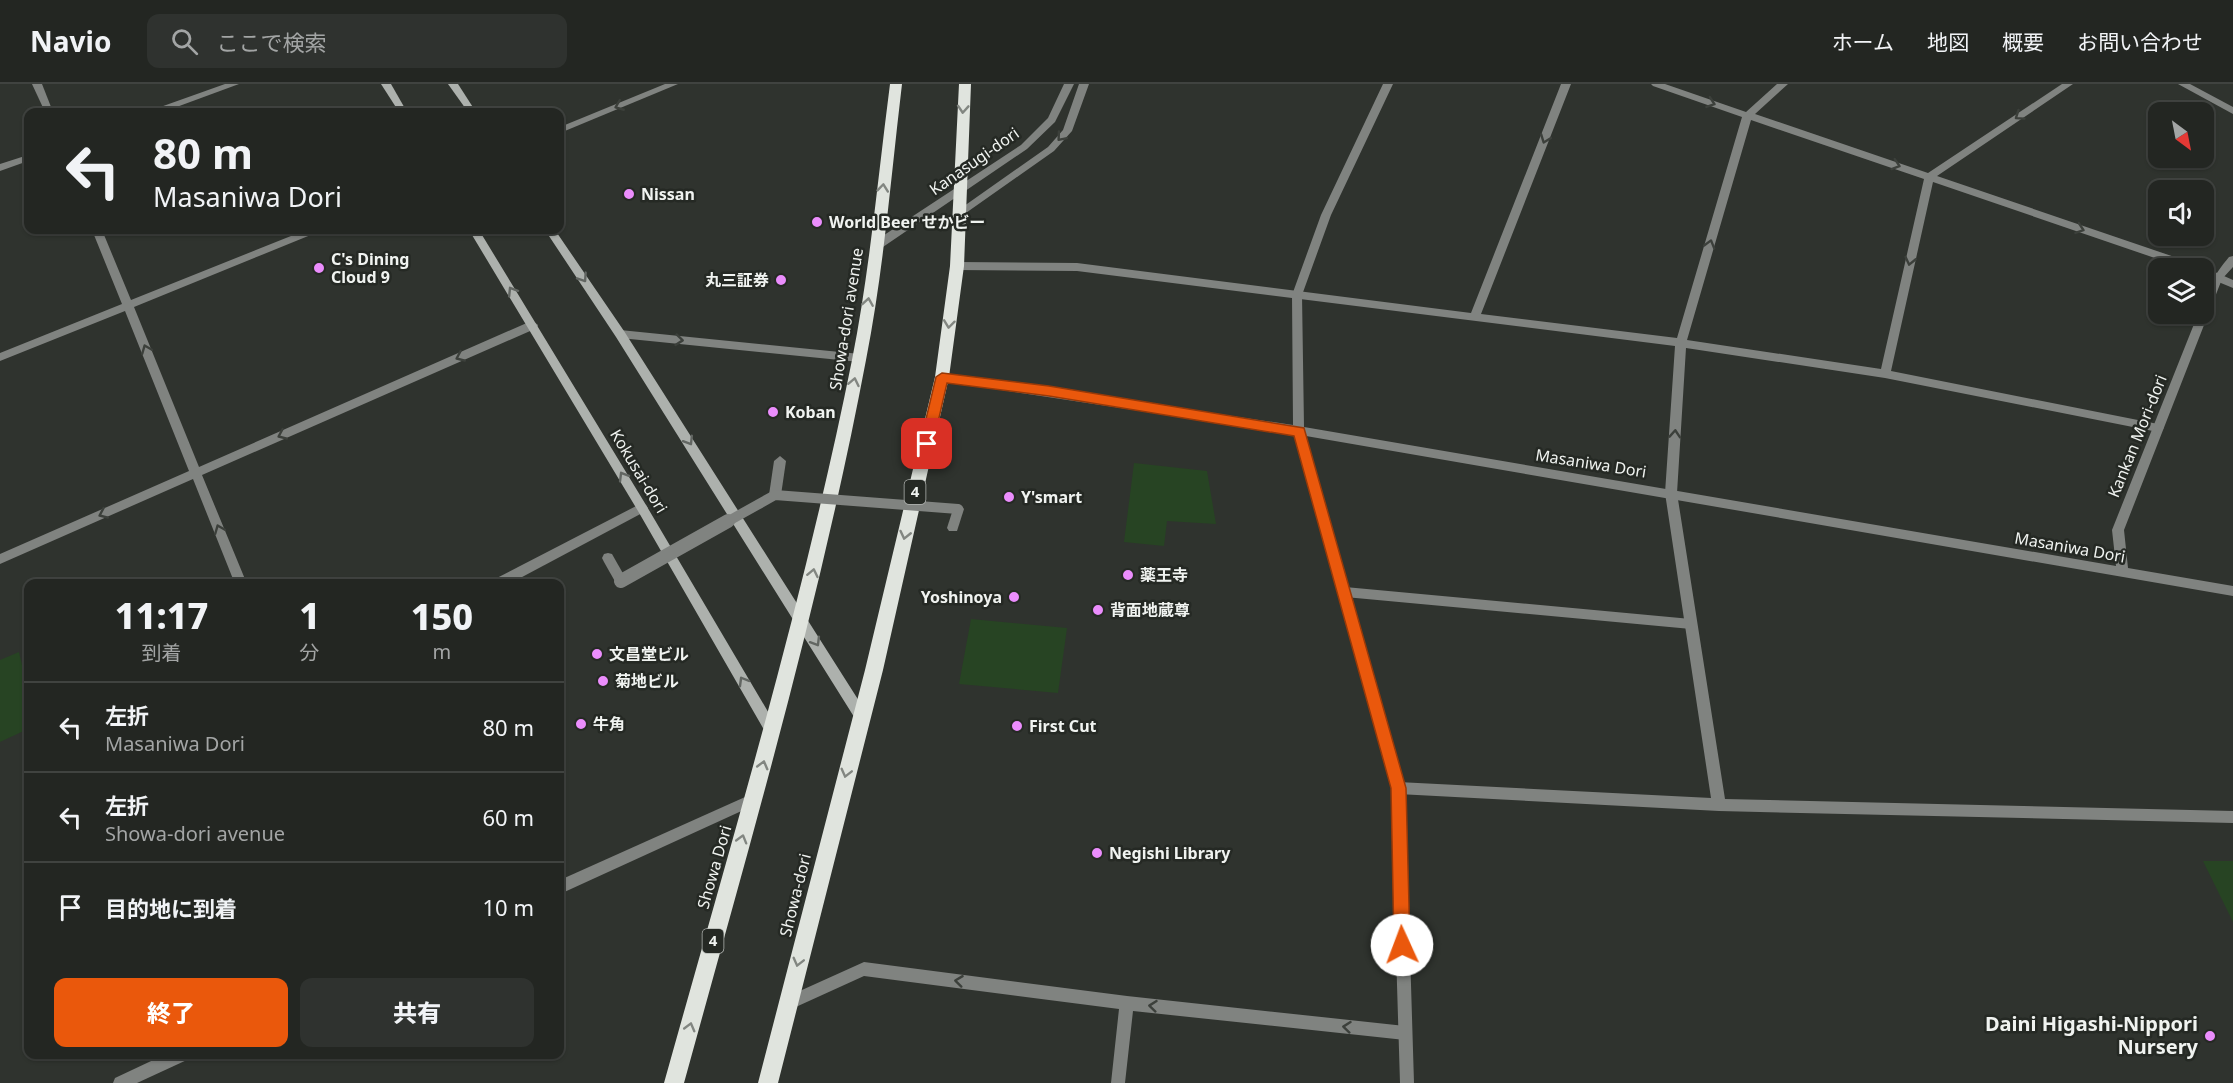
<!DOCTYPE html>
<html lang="ja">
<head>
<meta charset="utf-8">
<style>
	:root { --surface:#232622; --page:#2f322f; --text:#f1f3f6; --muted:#a3a5a5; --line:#404340; --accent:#ea580c }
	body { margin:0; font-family:"Noto Sans","Noto Sans JP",sans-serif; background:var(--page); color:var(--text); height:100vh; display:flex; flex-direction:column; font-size:22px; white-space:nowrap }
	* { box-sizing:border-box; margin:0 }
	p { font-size:20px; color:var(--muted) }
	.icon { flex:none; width:33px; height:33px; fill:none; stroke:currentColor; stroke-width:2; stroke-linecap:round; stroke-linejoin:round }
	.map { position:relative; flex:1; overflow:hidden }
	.drawer { position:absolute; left:24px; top:495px; width:540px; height:480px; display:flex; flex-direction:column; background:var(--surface); border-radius:12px; box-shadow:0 2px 4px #0004,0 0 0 2px var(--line) }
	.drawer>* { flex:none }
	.hud { position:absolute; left:24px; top:24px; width:540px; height:126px; border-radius:12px; box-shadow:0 2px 4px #0004,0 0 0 2px var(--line); background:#232622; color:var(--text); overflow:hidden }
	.needle { width:39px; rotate:148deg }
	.controls { position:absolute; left:2148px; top:18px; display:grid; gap:12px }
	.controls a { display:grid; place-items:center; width:66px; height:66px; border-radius:12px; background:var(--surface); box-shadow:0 2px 4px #0004,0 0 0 2px var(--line); font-size:30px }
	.pin { position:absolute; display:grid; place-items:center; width:51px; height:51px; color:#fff; margin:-26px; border-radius:12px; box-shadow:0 3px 9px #0006 }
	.me { position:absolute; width:66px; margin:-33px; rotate:358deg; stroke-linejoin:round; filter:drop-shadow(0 0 4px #0008) }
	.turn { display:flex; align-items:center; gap:21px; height:126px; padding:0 30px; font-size:27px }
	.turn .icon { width:78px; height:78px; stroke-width:2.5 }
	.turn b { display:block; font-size:42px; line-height:51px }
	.eta { display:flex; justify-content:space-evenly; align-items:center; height:102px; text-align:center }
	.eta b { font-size:36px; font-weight:800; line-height:42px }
	.button { display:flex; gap:12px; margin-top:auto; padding:12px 30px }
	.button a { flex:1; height:69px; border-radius:12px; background:var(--accent); color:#fff; font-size:24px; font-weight:800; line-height:69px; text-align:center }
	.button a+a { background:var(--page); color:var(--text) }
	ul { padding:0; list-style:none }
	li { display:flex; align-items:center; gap:18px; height:90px; padding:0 30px; border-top:2px solid var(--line) }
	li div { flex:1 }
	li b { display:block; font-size:22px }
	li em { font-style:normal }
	header { display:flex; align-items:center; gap:36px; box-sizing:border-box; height:84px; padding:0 30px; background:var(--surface); border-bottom:2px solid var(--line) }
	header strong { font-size:28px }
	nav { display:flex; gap:33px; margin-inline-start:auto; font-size:21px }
	.search { width:420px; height:54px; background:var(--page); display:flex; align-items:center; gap:15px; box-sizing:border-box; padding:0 21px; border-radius:12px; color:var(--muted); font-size:22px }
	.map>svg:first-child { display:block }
	.green { fill:#274423 }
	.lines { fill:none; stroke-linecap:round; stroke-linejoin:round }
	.service { fill:#808380; fill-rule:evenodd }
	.pedestrian { fill:#808380; fill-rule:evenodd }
	.minor { fill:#808380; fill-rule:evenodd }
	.tertiary { fill:#808380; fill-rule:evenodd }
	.secondary { fill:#adb1ad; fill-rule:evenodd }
	.trunk { fill:#e0e4de; fill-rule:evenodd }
	.pedestrian-bridge-far1 { stroke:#808380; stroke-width:10 }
	.pedestrian-bridge { stroke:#808380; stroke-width:14 }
	.oneway { stroke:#3c403b }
	.oneway2 { stroke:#828681 }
	.oneway3 { stroke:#626662 }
	.route { fill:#ea580c; stroke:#983908; stroke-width:1.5 }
	.poi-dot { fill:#eb8dfc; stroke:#252924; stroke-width:2 }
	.labels { text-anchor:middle; stroke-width:5; stroke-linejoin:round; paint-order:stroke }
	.shield { fill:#252924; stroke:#b3b6b3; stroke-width:1.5 }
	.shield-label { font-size:15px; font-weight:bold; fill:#f0f3f0 }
	.street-label { font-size:16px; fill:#f0f3f0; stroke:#252924 }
	.poi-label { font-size:16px; font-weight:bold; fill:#f0f3f0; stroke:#252924; text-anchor:start }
	.near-poi-label { font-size:20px; font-weight:bold; fill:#f0f3f0; stroke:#252924; text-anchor:end }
</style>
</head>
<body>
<header>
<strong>Navio</strong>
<div class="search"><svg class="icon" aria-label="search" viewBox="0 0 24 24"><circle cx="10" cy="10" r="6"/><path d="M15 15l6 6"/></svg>ここで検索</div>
<nav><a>ホーム</a><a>地図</a><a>概要</a><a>お問い合わせ</a></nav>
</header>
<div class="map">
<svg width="2233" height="999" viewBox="0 0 2233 999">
	<rect width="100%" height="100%" fill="#2f332e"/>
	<g class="green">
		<polygon points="1134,379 1207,387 1216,440 1167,437 1164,462 1124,458"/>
		<polygon points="971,535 1067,544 1058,609 959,600"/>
		<polygon points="19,568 28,607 28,645 0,658 0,576"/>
		<polygon points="2203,777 2233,777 2233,838"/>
	</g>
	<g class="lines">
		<polygon class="service" points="1345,503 1691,535 1695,536 1697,540 1695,544 1691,545 1345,513 1341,512 1339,508 1341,504"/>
		<g class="pedestrian">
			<polygon points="780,372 786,377 781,411 779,414 771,414 769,411 774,377"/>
			<polygon points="958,420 962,422 964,425 957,447 949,447 947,444 954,422"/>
			<polygon points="608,469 612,470 625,493 627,497 625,501 621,502 617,501 604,478 602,474 604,470"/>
		</g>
		<g class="minor">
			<polygon points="32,0 42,0 53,28 45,28"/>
			<polygon points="225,0 239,0 163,28 150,28 152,26"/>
			<polygon points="665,0 678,0 560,49 560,43"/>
			<path d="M1561,0H1571L1481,230L1677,254L1742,33L1653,2L1651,0H1665L1746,28L1777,0H1788L1755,30L1928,89L2062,0H2073L1937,92L2198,181L2199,184H2184L1933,98L1891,287L2158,340L2164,344L2158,348L1885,294L1686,264L1677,409L1725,715L2233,727V739L1719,727L1398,710L1393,708L1391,704L1393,700L1398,698L1711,714L1665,409L1675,262L1077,187L957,186L952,182L957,178L1077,179L1471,229ZM1751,36L1924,95L1881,285L1687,256Z"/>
			<polygon points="2178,0 2190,0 2233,23 2233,30"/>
			<polygon points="28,71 28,77 0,87 0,80"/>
			<polygon points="92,146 102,146 131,216 306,146 319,146 318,148 134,223 199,383 529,238 533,237 538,241 537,244 202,391 247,500 235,500 193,395 0,480 0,470 189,387 125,227 0,277 0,269 122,220"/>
			<polygon points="2203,184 2208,185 2233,196 2233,204 2204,192"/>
			<polygon points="642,419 646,421 648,424 646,427 509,500 491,500 493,496"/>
			<polygon points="864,878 1127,912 1405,942 1410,944 1412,949 1410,954 1405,956 1133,927 1125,999 1111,999 1119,925 864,892 787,927 782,925 780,920 782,915"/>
		</g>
		<g class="tertiary">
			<polygon points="1064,0 1074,0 1055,38 1027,65 880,165 872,165 872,159 1021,61 1048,34"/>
			<polygon points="1079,0 1089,0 1072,47 1054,67 963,131 957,131 957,127 1048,63 1063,46"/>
			<path d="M1383,0H1393L1331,131L1302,211L1304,343L2116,482L2112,446L2198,230H2204C2204,206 2215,190 2229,173L2233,172V183L2222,195L2124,446L2128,484L2233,502V512L1306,352L1405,704L1414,999H1400L1391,704L1294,350L942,297L937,293L942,289L1293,341L1292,211L1321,131Z"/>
			<polygon points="620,246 860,270 865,274 860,278 620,254 615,250"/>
			<polygon points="754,709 759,711 761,715 759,719 560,810 560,796"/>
			<polygon points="166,970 191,970 189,975 137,999 113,999 115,994"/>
		</g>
		<g class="secondary">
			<polygon points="381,0 391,0 407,28 399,28"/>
			<polygon points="448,0 458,0 476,28 468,28"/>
			<polygon points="469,146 479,146 646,421 777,643 778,647 777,651 772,653 767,651 638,427"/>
			<polygon points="545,146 555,146 624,247 866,628 867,632 866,636 861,638 856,636 616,253"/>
		</g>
		<g class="trunk">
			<path d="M890,0H902C891,92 884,184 866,276C820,520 750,759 684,999H664C731,759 803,520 852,276C870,185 878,92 890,0Z"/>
			<polygon points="959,0 971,0 964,182 949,293 883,586 778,999 758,999 865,586 935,293 950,182"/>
		</g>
		<polyline class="pedestrian-bridge-far1" points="725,439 775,411 958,425"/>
		<polyline class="pedestrian-bridge" points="621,497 728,437"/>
	</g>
	<defs><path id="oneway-chevron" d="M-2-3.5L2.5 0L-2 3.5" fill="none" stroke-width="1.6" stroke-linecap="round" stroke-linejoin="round" transform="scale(1.5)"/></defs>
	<g class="oneway">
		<use href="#oneway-chevron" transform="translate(1711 19) rotate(19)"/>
		<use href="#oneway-chevron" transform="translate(619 22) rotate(158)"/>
		<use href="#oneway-chevron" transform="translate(2019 32) rotate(146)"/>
		<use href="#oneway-chevron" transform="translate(1061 53) rotate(130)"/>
		<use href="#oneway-chevron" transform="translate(1545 55) rotate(111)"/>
		<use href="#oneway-chevron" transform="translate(1896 81) rotate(18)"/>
		<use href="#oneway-chevron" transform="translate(2080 145) rotate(19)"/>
		<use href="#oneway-chevron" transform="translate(1710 160) rotate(-74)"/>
		<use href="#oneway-chevron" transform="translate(1910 177) rotate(103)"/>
		<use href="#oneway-chevron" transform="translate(679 256) rotate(6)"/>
		<use href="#oneway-chevron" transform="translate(146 265) rotate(-112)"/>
		<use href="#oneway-chevron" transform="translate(460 273) rotate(156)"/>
		<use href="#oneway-chevron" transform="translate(1675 350) rotate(-86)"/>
		<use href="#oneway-chevron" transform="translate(282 351) rotate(156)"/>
		<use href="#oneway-chevron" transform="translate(103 430) rotate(156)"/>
		<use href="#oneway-chevron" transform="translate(219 445) rotate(-112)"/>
		<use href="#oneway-chevron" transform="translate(959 897) rotate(-173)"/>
		<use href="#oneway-chevron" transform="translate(1153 922) rotate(-174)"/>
		<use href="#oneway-chevron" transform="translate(1347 943) rotate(-174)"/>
	</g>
	<g class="oneway2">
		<use href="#oneway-chevron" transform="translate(963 25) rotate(94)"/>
		<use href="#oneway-chevron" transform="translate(883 104) rotate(-84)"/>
		<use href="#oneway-chevron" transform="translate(868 218) rotate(-81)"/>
		<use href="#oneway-chevron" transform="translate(949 240) rotate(97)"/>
		<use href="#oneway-chevron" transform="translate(854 298) rotate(-78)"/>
		<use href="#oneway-chevron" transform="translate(905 451) rotate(103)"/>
		<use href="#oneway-chevron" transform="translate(813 489) rotate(-78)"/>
		<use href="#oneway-chevron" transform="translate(763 681) rotate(-75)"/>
		<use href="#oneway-chevron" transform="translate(846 689) rotate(104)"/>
		<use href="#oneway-chevron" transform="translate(742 755) rotate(-74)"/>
		<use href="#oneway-chevron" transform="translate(798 878) rotate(104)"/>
		<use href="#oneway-chevron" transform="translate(690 943) rotate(-75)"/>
	</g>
	<g class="oneway3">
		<use href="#oneway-chevron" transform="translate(583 194) rotate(56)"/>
		<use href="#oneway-chevron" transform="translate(512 207) rotate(-122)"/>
		<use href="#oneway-chevron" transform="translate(689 357) rotate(58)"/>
		<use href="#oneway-chevron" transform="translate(623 392) rotate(-121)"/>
		<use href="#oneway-chevron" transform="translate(816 558) rotate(59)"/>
		<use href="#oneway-chevron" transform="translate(743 597) rotate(-120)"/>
	</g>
	<polygon class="route" points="942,289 1049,302 1304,344 1406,704 1410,861 1408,867 1402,869 1396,867 1394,861 1391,704 1294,352 1049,312 947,299 933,360 927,365 920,360 936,293"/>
	<g class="poi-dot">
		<circle cx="629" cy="110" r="6"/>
		<circle cx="817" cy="138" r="6"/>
		<circle cx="319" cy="184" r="6"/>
		<circle cx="781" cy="196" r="6"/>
		<circle cx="773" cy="328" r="6"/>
		<circle cx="1009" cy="413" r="6"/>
		<circle cx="1128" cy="491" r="6"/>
		<circle cx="1014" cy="513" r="6"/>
		<circle cx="1098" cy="526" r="6"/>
		<circle cx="597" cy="570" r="6"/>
		<circle cx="603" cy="597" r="6"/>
		<circle cx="581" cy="640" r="6"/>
		<circle cx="1017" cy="642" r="6"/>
		<circle cx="1097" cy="769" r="6"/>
		<circle cx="2210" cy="952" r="6"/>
	</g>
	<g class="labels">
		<g class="shield">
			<rect x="904.5" y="396" width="21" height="24" rx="4.5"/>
			<rect x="702.5" y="845" width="21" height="24" rx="4.5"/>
		</g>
		<g class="shield-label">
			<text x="915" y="413">4</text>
			<text x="713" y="862">4</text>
		</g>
		<g class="street-label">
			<text transform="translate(974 77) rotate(-35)" y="6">Kanasugi-dori</text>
			<text transform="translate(846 235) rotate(-81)" y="6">Showa-dori avenue</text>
			<text transform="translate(2137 352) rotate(-68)" y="6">Kankan Mori-dori</text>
			<text transform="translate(1591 379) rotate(9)" y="6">Masaniwa Dori</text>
			<text transform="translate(639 387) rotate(59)" y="6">Kokusai-dori</text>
			<text transform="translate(2070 463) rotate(10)" y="6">Masaniwa Dori</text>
			<text transform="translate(714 783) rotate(-74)" y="6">Showa Dori</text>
			<text transform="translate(795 811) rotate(-76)" y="6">Showa-dori</text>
		</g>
		<g class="poi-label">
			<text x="641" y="116">Nissan</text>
			<text x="829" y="144">World Beer せかビー</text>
			<text x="331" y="181">C's Dining<tspan x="331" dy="18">Cloud 9</tspan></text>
			<text x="769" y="202" text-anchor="end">丸三証券</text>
			<text x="785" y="334">Koban</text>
			<text x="1021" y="419">Y'smart</text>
			<text x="1140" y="497">薬王寺</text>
			<text x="1002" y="519" text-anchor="end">Yoshinoya</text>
			<text x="1110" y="532">背面地蔵尊</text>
			<text x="609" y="576">文昌堂ビル</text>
			<text x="615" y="603">菊地ビル</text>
			<text x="593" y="646">牛角</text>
			<text x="1029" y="648">First Cut</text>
			<text x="1109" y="775">Negishi Library</text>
		</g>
		<g class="near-poi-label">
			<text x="2198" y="947">Daini Higashi-Nippori<tspan x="2198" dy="23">Nursery</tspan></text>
		</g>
	</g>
</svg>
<div class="controls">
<a><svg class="needle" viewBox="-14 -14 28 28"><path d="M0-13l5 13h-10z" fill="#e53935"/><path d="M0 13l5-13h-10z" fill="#a3a5a5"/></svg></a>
<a><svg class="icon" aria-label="sound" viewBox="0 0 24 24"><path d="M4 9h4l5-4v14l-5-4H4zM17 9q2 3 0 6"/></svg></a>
<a><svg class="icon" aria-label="layers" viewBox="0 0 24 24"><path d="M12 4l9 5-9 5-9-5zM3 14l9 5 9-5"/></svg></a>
</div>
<div class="pin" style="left:927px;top:360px;background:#d93025"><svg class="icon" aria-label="arrive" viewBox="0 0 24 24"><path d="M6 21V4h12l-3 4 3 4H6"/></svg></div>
<svg class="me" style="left:1402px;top:861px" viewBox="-20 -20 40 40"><circle r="19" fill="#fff"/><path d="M0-13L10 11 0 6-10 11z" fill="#ea580c"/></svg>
<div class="hud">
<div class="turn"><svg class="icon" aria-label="left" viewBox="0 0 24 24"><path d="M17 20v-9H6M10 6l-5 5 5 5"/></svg><div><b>80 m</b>Masaniwa Dori</div></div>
</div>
<section class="drawer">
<div class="eta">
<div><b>11:17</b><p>到着</p></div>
<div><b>1</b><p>分</p></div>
<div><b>150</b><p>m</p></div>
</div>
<ul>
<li><svg class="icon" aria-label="left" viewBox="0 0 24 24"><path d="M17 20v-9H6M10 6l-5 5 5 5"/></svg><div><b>左折</b><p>Masaniwa Dori</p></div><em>80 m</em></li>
<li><svg class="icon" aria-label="left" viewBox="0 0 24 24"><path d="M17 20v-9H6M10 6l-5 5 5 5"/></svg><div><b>左折</b><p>Showa-dori avenue</p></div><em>60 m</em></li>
<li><svg class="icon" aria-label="arrive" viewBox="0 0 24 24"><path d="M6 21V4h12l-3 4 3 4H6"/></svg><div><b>目的地に到着</b></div><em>10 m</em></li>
</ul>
<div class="button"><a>終了</a><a>共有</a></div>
</section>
</div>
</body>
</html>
